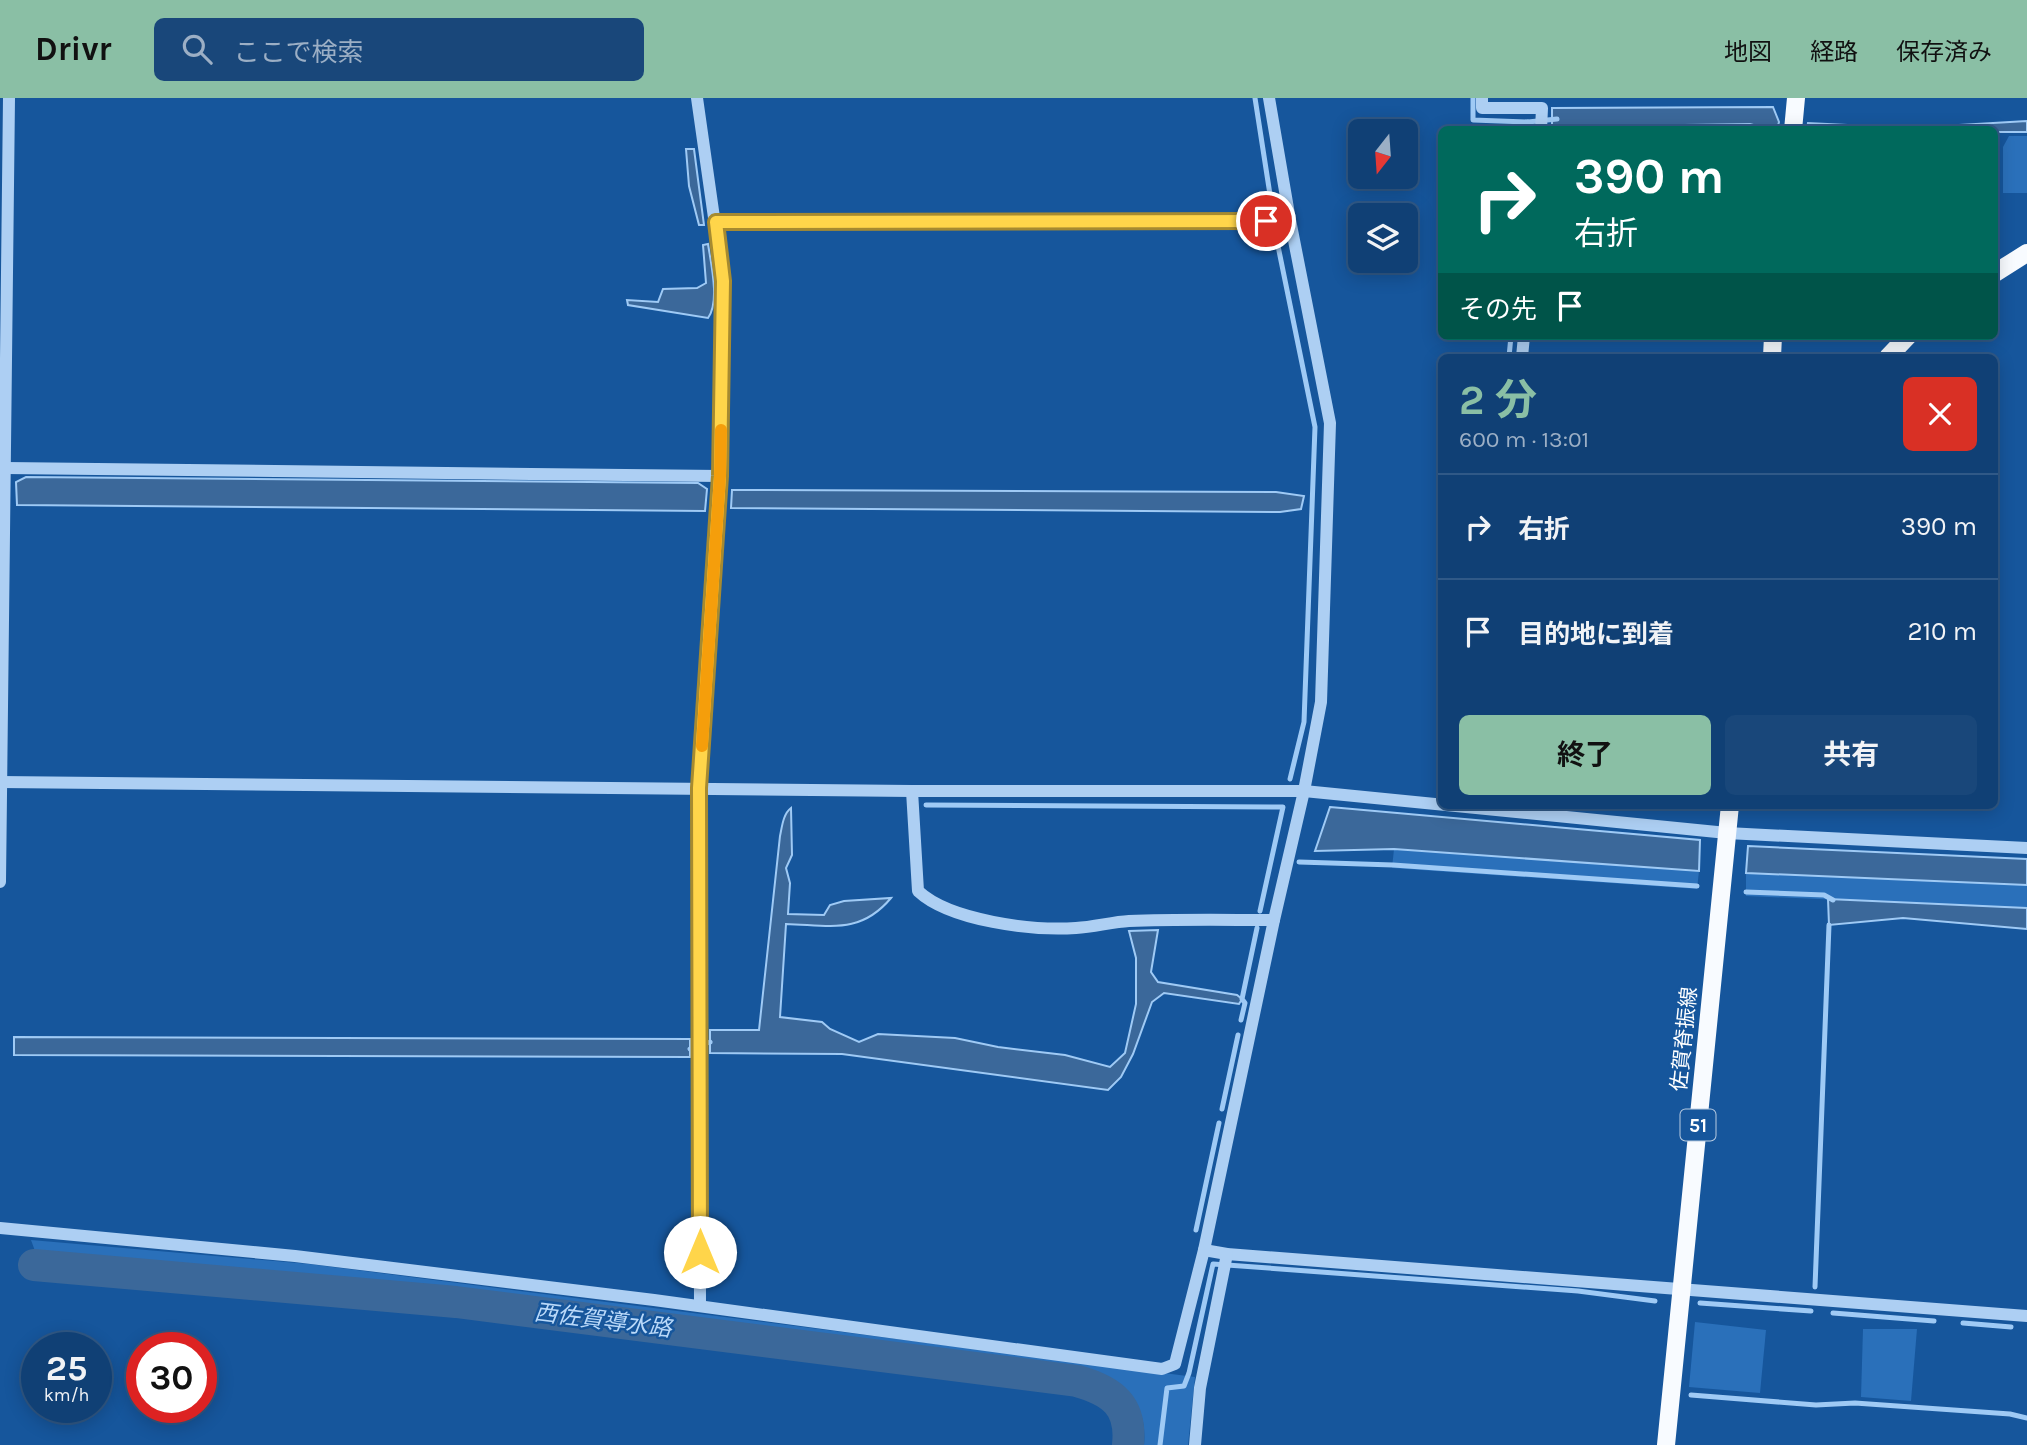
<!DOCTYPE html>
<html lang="ja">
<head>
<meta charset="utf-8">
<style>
	:root { --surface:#104075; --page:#19477a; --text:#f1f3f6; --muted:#9cafc5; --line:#305987; --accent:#8abfa5 }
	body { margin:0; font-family:Karla,"Noto Sans JP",sans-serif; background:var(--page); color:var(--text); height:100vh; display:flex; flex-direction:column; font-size:26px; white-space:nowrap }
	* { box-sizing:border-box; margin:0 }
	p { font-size:23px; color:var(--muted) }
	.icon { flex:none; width:38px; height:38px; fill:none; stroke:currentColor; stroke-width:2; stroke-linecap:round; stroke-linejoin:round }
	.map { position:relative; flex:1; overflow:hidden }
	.sheet { position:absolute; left:1438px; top:256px; width:560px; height:455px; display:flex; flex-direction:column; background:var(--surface); border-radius:10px; box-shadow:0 4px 18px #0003,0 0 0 2px var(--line) }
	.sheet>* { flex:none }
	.hud { position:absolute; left:1438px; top:28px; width:560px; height:214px; border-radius:10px; box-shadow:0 4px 18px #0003,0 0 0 2px var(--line); background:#00695c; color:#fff; overflow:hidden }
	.needle { width:46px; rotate:197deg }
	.controls { position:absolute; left:1348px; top:21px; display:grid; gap:14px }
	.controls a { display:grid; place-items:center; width:70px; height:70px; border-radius:10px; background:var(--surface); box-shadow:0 4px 18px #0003,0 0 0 2px var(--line); font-size:35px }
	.speed { position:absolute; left:21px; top:1234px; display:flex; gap:14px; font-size:35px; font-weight:700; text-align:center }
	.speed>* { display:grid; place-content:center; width:91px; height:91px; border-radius:50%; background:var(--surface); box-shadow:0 4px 18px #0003,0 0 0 2px var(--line); line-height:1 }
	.speed small { font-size:18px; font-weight:400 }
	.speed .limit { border:10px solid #d22; background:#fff; color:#111 }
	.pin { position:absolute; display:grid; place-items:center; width:60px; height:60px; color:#fff; margin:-30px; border:4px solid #fff; border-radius:50%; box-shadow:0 2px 7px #0007 }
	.me { position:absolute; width:77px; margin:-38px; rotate:0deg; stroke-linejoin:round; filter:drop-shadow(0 0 5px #0008) }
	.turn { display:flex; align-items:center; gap:24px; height:147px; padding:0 21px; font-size:32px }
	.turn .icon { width:91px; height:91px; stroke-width:2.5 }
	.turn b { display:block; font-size:49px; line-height:60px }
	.then { display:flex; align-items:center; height:66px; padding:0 21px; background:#0003; gap:14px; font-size:26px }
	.round { display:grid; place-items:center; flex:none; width:74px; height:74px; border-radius:10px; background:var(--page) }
	.headline { display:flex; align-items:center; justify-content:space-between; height:119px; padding:0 21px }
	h1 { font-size:42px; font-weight:700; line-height:52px; color:var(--accent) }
	.button { display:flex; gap:14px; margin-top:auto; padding:14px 21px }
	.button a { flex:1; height:80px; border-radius:10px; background:var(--accent); color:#111; font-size:28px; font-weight:700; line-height:80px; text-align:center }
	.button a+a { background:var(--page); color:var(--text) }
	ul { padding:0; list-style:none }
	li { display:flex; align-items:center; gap:21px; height:105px; padding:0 21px; border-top:2px solid var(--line) }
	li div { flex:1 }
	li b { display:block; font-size:26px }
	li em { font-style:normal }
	header { display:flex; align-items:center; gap:42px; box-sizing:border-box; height:98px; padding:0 35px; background:var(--accent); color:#111 }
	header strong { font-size:33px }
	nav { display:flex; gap:38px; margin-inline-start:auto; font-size:24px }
	.search { width:490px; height:63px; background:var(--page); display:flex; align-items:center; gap:18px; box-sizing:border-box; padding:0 24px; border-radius:10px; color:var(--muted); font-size:26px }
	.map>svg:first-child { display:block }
	.green { fill:#2a70ba }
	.water { fill:#3b689a; stroke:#9fcaf5; stroke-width:2 }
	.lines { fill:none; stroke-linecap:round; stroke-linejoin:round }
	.stream { stroke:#9fcaf5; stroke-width:5 }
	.river { stroke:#3b689a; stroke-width:32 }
	.minor { stroke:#adcff3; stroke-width:12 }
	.major { stroke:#f8fbff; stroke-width:18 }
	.route-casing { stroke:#a68a30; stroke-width:18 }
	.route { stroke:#ffd54a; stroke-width:12 }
	.slow { stroke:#f59e0b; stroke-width:12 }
	.labels { text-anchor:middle; stroke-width:5; stroke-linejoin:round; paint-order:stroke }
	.shield { fill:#16569c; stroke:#b9cce1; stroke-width:2 }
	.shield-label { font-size:19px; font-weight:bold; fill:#fff }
	.street-label { font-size:21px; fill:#fff; stroke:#16569c }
	.water-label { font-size:23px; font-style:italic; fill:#bad9f9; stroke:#16569c }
</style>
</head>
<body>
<header>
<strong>Drivr</strong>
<div class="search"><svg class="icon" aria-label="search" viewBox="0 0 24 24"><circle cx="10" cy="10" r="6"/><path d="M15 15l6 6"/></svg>ここで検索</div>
<nav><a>地図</a><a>経路</a><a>保存済み</a></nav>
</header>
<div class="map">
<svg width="2027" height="1347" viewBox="0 0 2027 1347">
	<rect width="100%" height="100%" fill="#16569c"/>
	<g class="green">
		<polygon points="2009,38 2027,38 2027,95 2003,95 2003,49"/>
		<polygon points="1394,751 1699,773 1697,791 1392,770"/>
		<polygon points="1746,775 2027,787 2027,810 1746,798"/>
		<path d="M31,1142L309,1166L1195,1279L1188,1347H1144C1147,1311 1133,1300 1107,1278L370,1183L35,1153Z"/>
		<polygon points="1695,1224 1766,1232 1760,1295 1689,1289"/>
		<polygon points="1863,1231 1917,1231 1911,1303 1861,1299"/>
	</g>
	<g class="water">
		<polygon points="1773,9 1779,24 1777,31 1768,31 1750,26 1552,29 1552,10"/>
		<polygon points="2027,23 2027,34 1995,34 1995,32 1807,31 1808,25 1908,30"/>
		<polygon points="686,51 694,51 704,127 699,127 689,88"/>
		<path d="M708,146C711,166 720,204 708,220L628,207L627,202L658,204L663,191L697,190L706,185L703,147Z"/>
		<polygon points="26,379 698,385 707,391 705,413 17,407 16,384"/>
		<polygon points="732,392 1276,394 1304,398 1301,411 1280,414 731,410"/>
		<polygon points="1330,709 1700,742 1699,773 1394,751 1315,753"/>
		<path d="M791,710L792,757L786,770L790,785L788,816L824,817L830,807L844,803L891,800C860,837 829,827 786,826L780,919L822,924L830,931L859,944L878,936L955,940L998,949L1065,957L1110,969L1125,955L1136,906V860L1129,833L1158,832L1151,874L1158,884L1237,897L1242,901L1239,906L1164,895L1152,904L1133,956L1121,979L1108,992L842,956L710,955V932H759L780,738C782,729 783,716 791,710Z"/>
		<polygon points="1748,748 2027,761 2027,787 1746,775"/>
		<polygon points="1828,801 2027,810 2027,831 1903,820 1829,827"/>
		<polygon points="14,939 690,941 690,959 14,957"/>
	</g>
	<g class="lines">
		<g class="stream">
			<polyline points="1255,0 1278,148 1315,329 1304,624 1290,681"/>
			<polyline points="1473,0 1473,22 1528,24 1527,32"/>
			<polyline points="1528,24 1557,21"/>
			<polyline points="1509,259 1511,238"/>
			<polyline points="926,707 1283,709 1260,813"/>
			<polyline points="1299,764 1393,767 1697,788"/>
			<polyline points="1746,794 1824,797 1833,802"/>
			<polyline points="1241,922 1245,905 1242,901 1257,830"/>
			<polyline points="690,951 710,944"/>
			<polyline points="1222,1011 1238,937"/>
			<polyline points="1196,1132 1219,1025"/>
			<polyline points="1815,1189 1829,827"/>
			<polyline points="1700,1205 1811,1213"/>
			<polyline points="1833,1215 1934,1223"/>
			<polyline points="1963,1225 2011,1229"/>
			<polyline points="1691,1297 1816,1307 1855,1305 2010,1316 2027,1320"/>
			<polyline points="1160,1347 1167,1290 1184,1288 1189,1275 1213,1166 1578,1193 1655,1203"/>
		</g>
		<path class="river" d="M34,1167L456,1204L1077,1283C1113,1293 1132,1308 1128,1347"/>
		<g class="minor">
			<polyline points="697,0 723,183 720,378 699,689 700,1207"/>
			<polyline points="1482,0 1482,10 1542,10 1541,32"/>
			<polyline points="716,124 1290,122"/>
			<polyline points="1522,259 1524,238"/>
			<polyline points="5,370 720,378"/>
			<polyline points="0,684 912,693 1304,693 1727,735 2027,750"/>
			<path d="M912,693L918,793C950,823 1033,833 1076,830C1094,829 1112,824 1129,823C1177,821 1226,822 1274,822"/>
			<polyline points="0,784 9,0"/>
			<polyline points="0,1130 295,1158 654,1202 1162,1271 1175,1266 1204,1152 1274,822 1304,693 1321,604 1330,325 1290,122 1269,0"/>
			<polyline points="1204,1152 1227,1156 2027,1218"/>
			<polyline points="1195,1347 1200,1290 1227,1156"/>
		</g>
		<g class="major">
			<polyline points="1793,32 1796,0"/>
			<polyline points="1995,175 2027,155"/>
			<polyline points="1772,259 1773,238"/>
			<polyline points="1888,259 1908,238"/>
			<polyline points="1666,1347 1730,707"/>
		</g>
	</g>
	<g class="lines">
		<g class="route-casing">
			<polyline id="route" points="700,1154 699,690 720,378 723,183 716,124 1266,123"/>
		</g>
		<use href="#route" class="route"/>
		<polyline class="slow" points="702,648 720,378 721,332"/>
	</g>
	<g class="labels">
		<rect class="shield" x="1680.5" y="1011.5" width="35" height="31" rx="5"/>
		<g class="shield-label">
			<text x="1698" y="1034">51</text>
		</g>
		<g class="street-label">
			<text transform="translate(1684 941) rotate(-84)" y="7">佐賀脊振線</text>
		</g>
		<g class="water-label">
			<text transform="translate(603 1222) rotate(7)" y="8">西佐賀導水路</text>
		</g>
	</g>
</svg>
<div class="controls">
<a><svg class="needle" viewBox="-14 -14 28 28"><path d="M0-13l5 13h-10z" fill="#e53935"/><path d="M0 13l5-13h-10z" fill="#9cafc5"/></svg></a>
<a><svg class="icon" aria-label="layers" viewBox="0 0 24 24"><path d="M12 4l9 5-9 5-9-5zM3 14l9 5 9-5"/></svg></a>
</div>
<div class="speed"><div>25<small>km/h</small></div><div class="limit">30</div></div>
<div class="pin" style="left:1266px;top:123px;background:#d93025"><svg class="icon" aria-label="arrive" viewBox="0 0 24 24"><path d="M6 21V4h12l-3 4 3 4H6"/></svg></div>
<svg class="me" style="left:700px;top:1154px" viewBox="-20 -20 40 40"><circle r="19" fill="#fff"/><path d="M0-13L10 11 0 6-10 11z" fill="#ffd54a"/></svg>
<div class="hud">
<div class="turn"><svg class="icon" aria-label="right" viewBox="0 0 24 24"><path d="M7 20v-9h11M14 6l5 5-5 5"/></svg><div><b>390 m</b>右折</div></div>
<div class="then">その先<svg class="icon" aria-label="arrive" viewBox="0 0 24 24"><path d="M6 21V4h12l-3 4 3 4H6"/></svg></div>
</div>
<section class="sheet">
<div class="headline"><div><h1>2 分</h1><p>600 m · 13:01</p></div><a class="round" style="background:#d93025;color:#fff"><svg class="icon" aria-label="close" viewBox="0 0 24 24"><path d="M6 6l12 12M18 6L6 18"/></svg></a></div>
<ul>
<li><svg class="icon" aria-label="right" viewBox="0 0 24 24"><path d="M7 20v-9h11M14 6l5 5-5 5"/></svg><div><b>右折</b></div><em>390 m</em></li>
<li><svg class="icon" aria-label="arrive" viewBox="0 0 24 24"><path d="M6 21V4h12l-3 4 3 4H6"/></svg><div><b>目的地に到着</b></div><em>210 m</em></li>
</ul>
<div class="button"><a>終了</a><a>共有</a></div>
</section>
</div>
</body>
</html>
